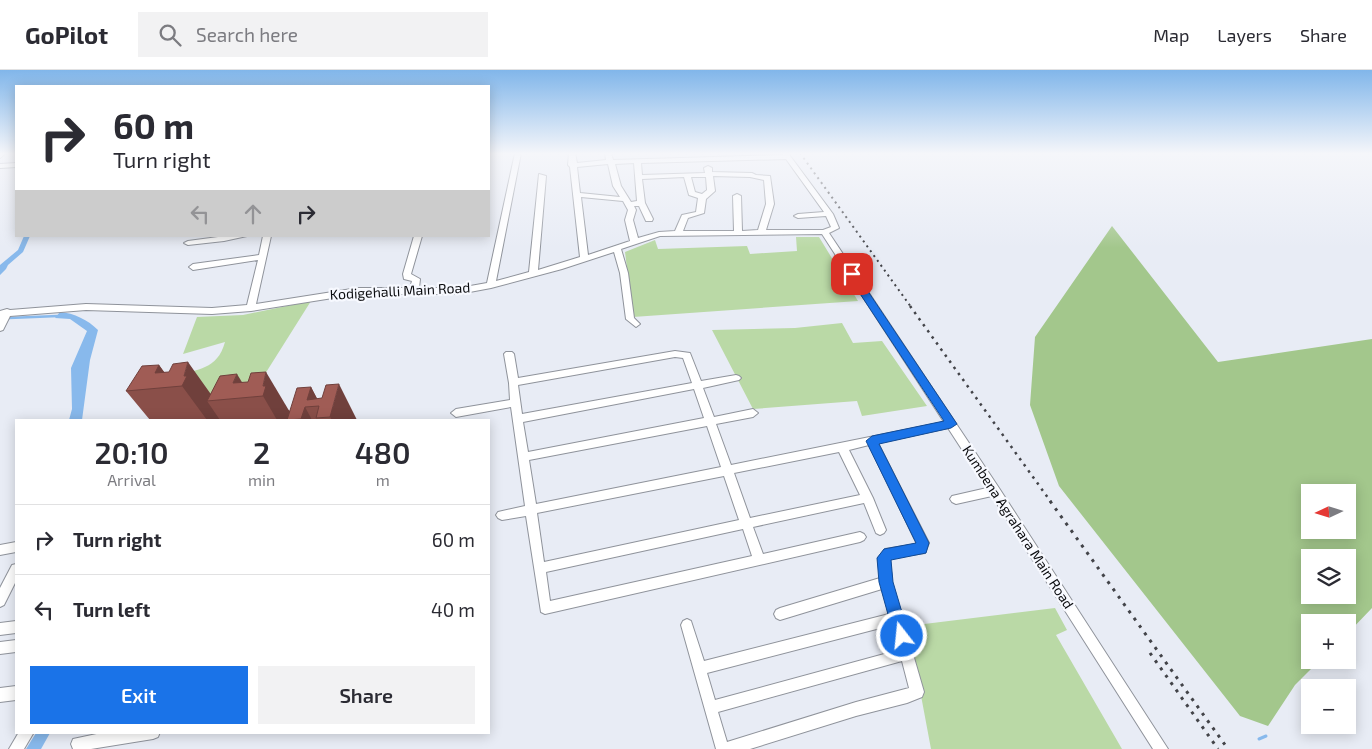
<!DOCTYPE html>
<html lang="en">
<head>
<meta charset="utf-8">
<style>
	:root { --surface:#fff; --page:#f2f2f3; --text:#2b2b33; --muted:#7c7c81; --line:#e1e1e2; --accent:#1a73e8 }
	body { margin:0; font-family:"Exo 2",sans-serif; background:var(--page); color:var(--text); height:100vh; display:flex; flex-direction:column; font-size:19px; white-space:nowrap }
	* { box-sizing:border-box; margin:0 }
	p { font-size:16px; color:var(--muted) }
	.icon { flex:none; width:28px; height:28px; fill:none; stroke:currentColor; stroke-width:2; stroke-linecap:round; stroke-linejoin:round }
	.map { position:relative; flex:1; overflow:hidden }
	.drawer { position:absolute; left:15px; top:349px; width:475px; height:315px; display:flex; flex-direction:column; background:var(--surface); border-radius:0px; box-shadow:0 2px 12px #0003 }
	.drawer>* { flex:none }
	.top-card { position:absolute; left:15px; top:15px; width:475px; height:152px; border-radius:0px; box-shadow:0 2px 12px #0003; background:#fff; color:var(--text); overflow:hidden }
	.needle { width:32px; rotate:266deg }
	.tools { position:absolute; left:1301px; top:414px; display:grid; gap:10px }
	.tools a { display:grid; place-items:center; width:55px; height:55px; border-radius:0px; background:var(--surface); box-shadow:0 2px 12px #0003; font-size:25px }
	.pin { position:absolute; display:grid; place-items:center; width:42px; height:42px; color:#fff; margin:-21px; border-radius:10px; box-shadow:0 2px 8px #0006 }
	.me { position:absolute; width:55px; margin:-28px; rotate:344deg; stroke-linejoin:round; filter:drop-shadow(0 0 4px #0008) }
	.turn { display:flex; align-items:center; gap:18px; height:105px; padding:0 15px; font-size:22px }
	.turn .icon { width:65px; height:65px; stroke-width:2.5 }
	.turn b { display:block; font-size:35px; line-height:42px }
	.lanes { display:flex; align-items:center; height:48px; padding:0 15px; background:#0003; justify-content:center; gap:25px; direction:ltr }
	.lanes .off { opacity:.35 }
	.eta { display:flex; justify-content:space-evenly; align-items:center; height:85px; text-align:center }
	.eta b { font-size:30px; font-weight:600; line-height:35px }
	.action { display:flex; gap:10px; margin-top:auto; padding:10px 15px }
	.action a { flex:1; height:58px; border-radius:0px; background:var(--accent); color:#fff; font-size:20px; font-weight:600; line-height:58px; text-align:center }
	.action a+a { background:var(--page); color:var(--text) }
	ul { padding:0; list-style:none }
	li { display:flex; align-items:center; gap:15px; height:70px; padding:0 15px; border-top:1px solid var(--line) }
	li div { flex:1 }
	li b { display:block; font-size:19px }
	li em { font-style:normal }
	header { display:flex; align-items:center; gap:30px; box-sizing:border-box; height:70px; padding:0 25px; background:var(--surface); border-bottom:1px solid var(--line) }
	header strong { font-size:24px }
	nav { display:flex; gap:28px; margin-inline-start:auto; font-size:18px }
	.search { width:350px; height:45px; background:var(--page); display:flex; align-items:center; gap:12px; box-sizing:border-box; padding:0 18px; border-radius:0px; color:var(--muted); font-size:19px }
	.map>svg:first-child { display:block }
	.green { fill:#bad9a6 }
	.forest { fill:#a3c78c; fill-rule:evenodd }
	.water { fill:#88b9ec }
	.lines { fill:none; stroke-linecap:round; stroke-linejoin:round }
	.stream-far1 { stroke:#88b9ec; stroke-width:2.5 }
	.stream { stroke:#88b9ec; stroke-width:3 }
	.minor-casing { stroke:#8f939b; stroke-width:2 }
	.minor { fill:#fff; fill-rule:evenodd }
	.rail-far2 { stroke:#424348; stroke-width:2; stroke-dasharray:2 4; stroke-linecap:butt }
	.rail-far1 { stroke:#424348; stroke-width:2.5; stroke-dasharray:2.5 5; stroke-linecap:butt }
	.rail { stroke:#424348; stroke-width:3; stroke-dasharray:3 6; stroke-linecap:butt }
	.wall { fill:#8a4f49 }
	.shaded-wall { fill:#70403c }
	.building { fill:#a05c55; stroke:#70403c }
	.route { fill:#1a73e8; stroke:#114b97 }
	.labels { text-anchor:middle; stroke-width:4.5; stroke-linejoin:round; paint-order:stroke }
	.street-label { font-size:14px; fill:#0a0b0e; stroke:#f7f9ff }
</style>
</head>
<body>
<header>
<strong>GoPilot</strong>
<div class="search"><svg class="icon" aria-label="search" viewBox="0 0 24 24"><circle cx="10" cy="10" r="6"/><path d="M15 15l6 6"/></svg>Search here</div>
<nav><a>Map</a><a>Layers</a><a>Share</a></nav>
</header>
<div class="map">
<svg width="1372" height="679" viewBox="0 0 1372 679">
	<rect width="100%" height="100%" fill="#e8ecf5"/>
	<g class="green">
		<polygon points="796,167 819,167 858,231 633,247 625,182 655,170 658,179 747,176 750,184 797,181"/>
		<path d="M311,231L253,323L155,333C161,325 169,313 177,308C197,297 217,301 225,272L183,284L197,247L243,245Z"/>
		<polygon points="842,253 853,273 882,271 927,336 862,346 857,331 753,339 712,260 795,258"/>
		<polygon points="1055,538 1067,560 1056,565 1122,679 931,679 908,556"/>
	</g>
	<path class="forest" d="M1112,156L1218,292L1372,269V538L1348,563V552H1310V590H1320L1295,615L1268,656L1240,646L1059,416L1030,335L1035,267ZM1310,422H1348V460H1310ZM1310,488H1348V525H1310Z"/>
	<g class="water">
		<polygon points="24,166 30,166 23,182 8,195 6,199 0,205 0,195 18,180"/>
		<path d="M60,242C74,243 88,250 98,260L90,290L82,350H69L72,339L71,298L87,261L70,249L55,248Z"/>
		<polygon points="36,663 50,663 41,679 26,679"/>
	</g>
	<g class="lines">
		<polyline class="stream-far1" points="9,248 58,246"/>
		<polyline class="stream" points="1259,669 1266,666"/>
		<g class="minor-casing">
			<g id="minor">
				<polygon points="0,83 6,83 0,88"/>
				<path d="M515,83H521L496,211L529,202L539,104L546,106L538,200L580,187L570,97L568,95L569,83H575L577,93L606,90L605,83H611L613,90L783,85L782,83H788L833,144L839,158L829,163L999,418L1168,679H1153L992,426L956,434L952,432L950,429L952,426L987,418L948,358L878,373L929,473L925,483L892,488L890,490L892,512L924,622L922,627L907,633L856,646L750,679H716L681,555L683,551L687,549L691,551L704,591L889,544L882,519L780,550L776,548L774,544L776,540L780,538L880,508L878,488L885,479L917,474L869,375L849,380L873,428L886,460L884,463L880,465L876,463L864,433L753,457L763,484L860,462L864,464L866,467L864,470L860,472L545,544L541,542L526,446L502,450L498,448L496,445L498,442L525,436L511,337L456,347L451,343L456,339L510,330L509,313L504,284L506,282H512L514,284L518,308L675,281L690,283L701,311L736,305L739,306L741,308L739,310L703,318L714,347L753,339L758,343L753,347L716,354L731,395L944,352L822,164L660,166L621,179L628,203L634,248L640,254L636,257L626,249L620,203L614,182L562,199L491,218L459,224H358L251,241L212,244L86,240L10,246L3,260L0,261V241L7,239L10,240L86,234L212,238L247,235L258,190L193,200L189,197L193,194L259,185L263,166H271L256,234L358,218H410L412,211L404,209L403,204L414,166H422L411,204L420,209L419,218H459L487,213ZM786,89L824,142L798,144L794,146L798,148L826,146L831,157L823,160H766L774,134L770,106L756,105L752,103L712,102V98L708,96L704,98L705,103L642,105L641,93ZM634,93L637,131L631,132L621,116L615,94ZM608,94L613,116L620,127L580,123L577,97ZM713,106L750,107L764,110L766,134L758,160L742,161L741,126L737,124L733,126L734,161H683L688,148L704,143L706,129L715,121ZM684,107L689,125L698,128L696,142L682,145L675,161L659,162L638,168L633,150L636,140L634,136H639L646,151H652L653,149L645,133L642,109ZM691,107H706L707,120L702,124L695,122ZM581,127L623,131L628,140L625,150L630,171L588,185ZM675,287L683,288L692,313L522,344L518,315ZM694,319L704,348L528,382L523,352ZM707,356L721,397L536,434L529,390ZM839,382L860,425L750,448L734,403ZM724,406L739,450L544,492L537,443ZM743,459L752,486L550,531L546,502ZM892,555L899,580L715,630L707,603ZM902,591L909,618L856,632L727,672L718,642Z"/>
				<polygon points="16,93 16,97 0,98 0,94"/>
				<polygon points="217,166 247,166 224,171 188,175 184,173 188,171 218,167"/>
				<polygon points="16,472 16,482 0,485 0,475"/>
				<polygon points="16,494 16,511 4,535 0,537 0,518 12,495"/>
				<polygon points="16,551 16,563 0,565 0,553"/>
				<polygon points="16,570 16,582 0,584 0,572"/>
				<polygon points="16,616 16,630 0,632 0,618"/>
				<polygon points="19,662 34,662 24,679 9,679"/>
				<polygon points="106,662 160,662 158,667 153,669 91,679 73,679 71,674 73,669"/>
			</g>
		</g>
		<use href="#minor" class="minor"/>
		<polyline class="rail-far2" points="800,83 911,237"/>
		<polyline class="rail-far1" points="910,236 1051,432"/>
		<g class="rail">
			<polyline points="1050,431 1228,679"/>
			<polyline points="1150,583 1218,679"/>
		</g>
	</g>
	<polygon class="wall" points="159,295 164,302 210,324 242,312 290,341 311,317 317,329 357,350 150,350 126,321"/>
	<g class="shaded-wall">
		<polygon points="188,292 215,330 207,331 220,350 207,350 182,316 184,306"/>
		<polygon points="159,295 175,317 155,303"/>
		<polygon points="266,302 294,349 277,350 263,326 263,316"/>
		<polygon points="237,304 251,327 233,313"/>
		<polygon points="339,314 357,350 332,350 330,347"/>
		<polygon points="311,317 327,347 319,336 307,330"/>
		<polygon points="305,337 312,350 302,350 301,349"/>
	</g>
	<g class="building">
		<polygon points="188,292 184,306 187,306 182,316 126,321 142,296 159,295 155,303 169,302 173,294"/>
		<polygon points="266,302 263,316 266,316 263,326 207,331 220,306 237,304 233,313 248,312 251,303"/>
		<polygon points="339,314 330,347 316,348 319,336 305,337 301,349 287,350 297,318 311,317 307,330 322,328 326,315"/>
	</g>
	<linearGradient id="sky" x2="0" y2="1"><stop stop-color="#81b6ea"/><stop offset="0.47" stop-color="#f5f6fa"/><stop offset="1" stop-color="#f5f6fa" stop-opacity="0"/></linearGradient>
	<rect width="1372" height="178" fill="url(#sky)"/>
	<polygon class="route" points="852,201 855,202 957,354 951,358 879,374 929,473 926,483 891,490 893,512 909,566 907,571 902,573 896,571 894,566 879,512 877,488 884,479 916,473 866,371 872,366 944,351 847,204"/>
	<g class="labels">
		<g class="street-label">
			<text transform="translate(400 221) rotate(-3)" y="5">Kodigehalli Main Road</text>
			<text transform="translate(1018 457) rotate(57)" y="5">Kumbena Agrahara Main Road</text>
		</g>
	</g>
</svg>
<div class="tools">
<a><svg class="needle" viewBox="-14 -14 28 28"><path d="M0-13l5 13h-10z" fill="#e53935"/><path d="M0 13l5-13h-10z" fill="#7c7c81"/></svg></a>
<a><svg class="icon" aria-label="layers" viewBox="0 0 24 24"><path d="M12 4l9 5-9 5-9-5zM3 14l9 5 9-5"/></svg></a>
<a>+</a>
<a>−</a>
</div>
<div class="pin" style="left:852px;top:204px;background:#d93025"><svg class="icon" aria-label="arrive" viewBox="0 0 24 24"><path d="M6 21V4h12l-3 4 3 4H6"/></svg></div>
<svg class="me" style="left:902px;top:566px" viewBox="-20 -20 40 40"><circle r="17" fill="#1a73e8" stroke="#fff" stroke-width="3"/><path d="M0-11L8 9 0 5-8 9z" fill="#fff"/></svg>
<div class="top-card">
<div class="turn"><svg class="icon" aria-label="right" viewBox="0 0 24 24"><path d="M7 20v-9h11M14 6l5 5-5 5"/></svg><div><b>60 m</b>Turn right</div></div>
<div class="lanes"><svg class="icon off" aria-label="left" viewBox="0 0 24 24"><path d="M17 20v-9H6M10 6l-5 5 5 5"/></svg><svg class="icon off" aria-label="ahead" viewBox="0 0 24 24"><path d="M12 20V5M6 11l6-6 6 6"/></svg><svg class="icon" aria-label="right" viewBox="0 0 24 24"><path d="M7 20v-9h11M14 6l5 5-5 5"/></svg></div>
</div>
<section class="drawer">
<div class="eta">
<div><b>20:10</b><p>Arrival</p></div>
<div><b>2</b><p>min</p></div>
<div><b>480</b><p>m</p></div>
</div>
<ul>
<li><svg class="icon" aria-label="right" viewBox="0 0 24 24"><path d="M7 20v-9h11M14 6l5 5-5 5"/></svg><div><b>Turn right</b></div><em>60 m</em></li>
<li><svg class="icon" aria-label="left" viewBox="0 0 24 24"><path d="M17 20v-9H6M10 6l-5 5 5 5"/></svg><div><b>Turn left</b></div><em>40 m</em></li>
</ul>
<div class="action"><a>Exit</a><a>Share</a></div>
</section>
</div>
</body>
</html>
